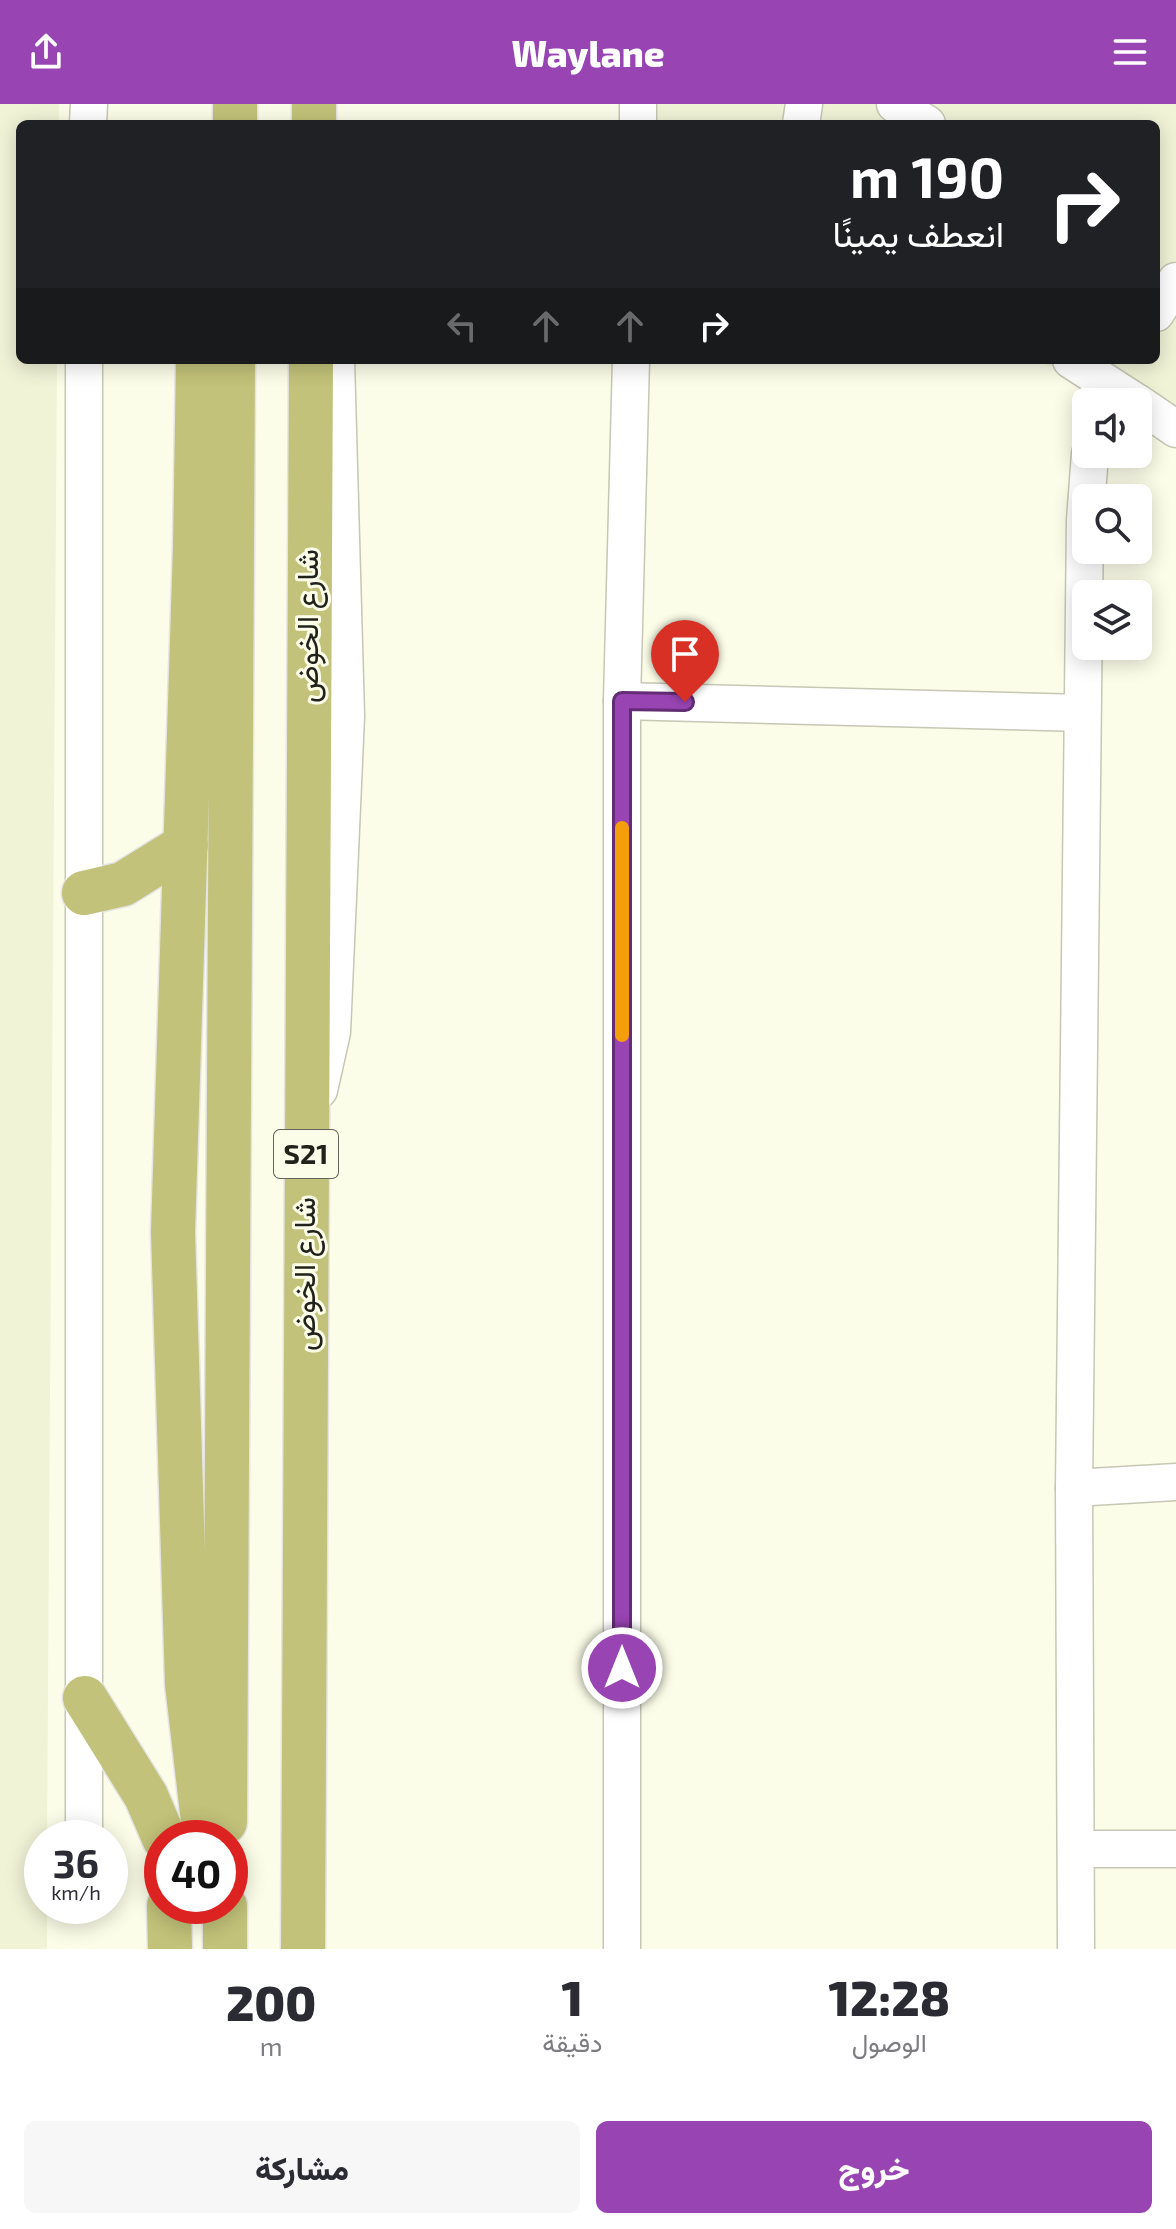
<!DOCTYPE html>
<html lang="ar">
<head>
<meta charset="utf-8">
<style>
	:root { --surface:#fff; --page:#f7f7f7; --text:#2b2b33; --muted:#7c7c81; --accent:#9844b2 }
	body { margin:0; font-family:"Exo 2",Vazirmatn,sans-serif; background:var(--page); color:var(--text); direction:rtl; height:100vh; display:flex; flex-direction:column; font-size:30px; white-space:nowrap }
	* { box-sizing:border-box; margin:0 }
	p { font-size:26px; color:var(--muted) }
	.icon { flex:none; width:44px; height:44px; fill:none; stroke:currentColor; stroke-width:2; stroke-linecap:round; stroke-linejoin:round }
	.map { position:relative; height:1845px; overflow:hidden; direction:ltr }
	.side { display:flex; flex-direction:column; background:var(--surface); flex:1 }
	.side>* { flex:none }
	.banner { position:absolute; left:16px; top:16px; width:1144px; height:244px; border-radius:12px; box-shadow:0 4px 20px #0003; direction:rtl; background:#202124; color:#fff; overflow:hidden }
	.fabs { position:absolute; left:1072px; top:284px; display:grid; gap:16px }
	.fabs a { display:grid; place-items:center; width:80px; height:80px; border-radius:12px; background:var(--surface); box-shadow:0 4px 20px #0003; font-size:40px }
	.speed { position:absolute; left:24px; top:1716px; display:flex; gap:16px; font-size:40px; font-weight:700; text-align:center }
	.speed>* { display:grid; place-content:center; width:104px; height:104px; border-radius:50%; background:var(--surface); box-shadow:0 4px 20px #0003; line-height:1 }
	.speed small { font-size:20px; font-weight:400 }
	.speed .limit { border:12px solid #d22; background:#fff; color:#111 }
	.pin { position:absolute; display:grid; place-items:center; width:68px; height:68px; color:#fff; margin:-82px -34px; border-radius:50% 50% 50% 0; rotate:-45deg; box-shadow:0 0 8px #0007 }
	.pin .icon { rotate:45deg }
	.me { position:absolute; width:88px; margin:-44px; rotate:0deg; stroke-linejoin:round; filter:drop-shadow(0 0 6px #0008) }
	.turn { display:flex; align-items:center; gap:28px; height:168px; padding:0 24px; font-size:36px }
	.turn .icon { width:104px; height:104px; stroke-width:2.5 }
	.turn b { display:block; font-size:56px; line-height:68px }
	.lanes { display:flex; align-items:center; height:76px; padding:0 24px; background:#0003; justify-content:center; gap:40px; direction:ltr }
	.lanes .off { opacity:.35 }
	.eta { display:flex; justify-content:space-evenly; align-items:center; height:136px; text-align:center }
	.eta b { font-size:48px; font-weight:800; line-height:56px }
	.button { display:flex; gap:16px; margin-top:auto; padding:16px 24px }
	.button a { flex:1; height:92px; border-radius:12px; background:var(--accent); color:#fff; font-size:32px; font-weight:800; line-height:92px; text-align:center }
	.button a+a { background:var(--page); color:var(--text) }
	header { display:flex; justify-content:space-between; align-items:center; height:104px; padding:0 24px; background:var(--accent); color:#fff; font-size:36px; font-weight:800 }
	.map>svg:first-child { display:block }
	.built { fill:#f1f3d7 }
	.lines { fill:none; stroke-linecap:round; stroke-linejoin:round }
	.minor-casing { stroke:#c6c7b4; stroke-width:39 }
	.major-casing { stroke:#e4e4e4; stroke-width:47 }
	.minor { stroke:#fff; stroke-width:36 }
	.major { stroke:#c2c27a; stroke-width:44 }
	.route-casing { stroke:#632c74; stroke-width:20 }
	.route { stroke:#9844b2; stroke-width:14 }
	.slow { stroke:#f59e0b; stroke-width:14 }
	.labels { text-anchor:middle; stroke-width:6; stroke-linejoin:round; paint-order:stroke }
	.shield { fill:#fbfde8; stroke:#626458; stroke-width:2 }
	.shield-label { font-size:28px; font-weight:bold; fill:#21221a }
	.street-label { font-size:30px; fill:#21221a; stroke:#fbfde8 }
</style>
</head>
<body>
<header><svg class="icon" aria-label="menu" viewBox="0 0 24 24"><path d="M4 6h16M4 12h16M4 18h16"/></svg>Waylane<svg class="icon" aria-label="share" viewBox="0 0 24 24"><path d="M12 15V3M7 8l5-5 5 5M5 13v7h14v-7"/></svg></header>
<div class="map">
<svg width="1176" height="1845" viewBox="0 0 1176 1845">
	<rect width="100%" height="100%" fill="#fbfde8"/>
	<g class="built">
		<polygon points="0,0 59,0 59,20 20,20 20,256 57,256 47,1734 42,1734 42,1802 47,1802 47,1845 0,1845"/>
		<polygon points="640,0 1176,0 1176,325 1111,281 1031,256 1156,256 1156,20 639,20"/>
	</g>
	<g class="lines">
		<g class="minor-casing">
			<g id="minor">
				<polyline points="895,0 927,20"/>
				<polyline points="88,20 89,0"/>
				<polyline points="638,20 638,0"/>
				<polyline points="801,20 804,0"/>
				<polyline points="1156,209 1176,177"/>
				<polyline points="1071,256 1136,298"/>
				<polyline points="1138,299 1176,325"/>
				<polyline points="622,597 1082,609"/>
				<polyline points="319,986 332,928 346,612 336,256"/>
				<polyline points="1074,1384 1176,1378"/>
				<polyline points="84,1734 84,256"/>
				<polyline points="1077,1745 1176,1745"/>
				<polyline points="622,1845 622,597 631,256"/>
				<polyline points="1076,1845 1074,1384 1085,416 1090,350"/>
			</g>
		</g>
		<g class="major-casing">
			<g id="major">
				<polyline points="235,20 235,0"/>
				<polyline points="314,20 314,0"/>
				<polyline points="198,256 195,443 173,1128 187,1580 205,1734"/>
				<polyline points="84,789 123,780 186,741"/>
				<polyline points="85,1594 146,1692 164,1734"/>
				<polyline points="225,1718 233,256"/>
				<polyline points="169,1802 170,1845"/>
				<polyline points="225,1845 225,1802"/>
				<polyline points="303,1845 311,256"/>
			</g>
		</g>
		<use href="#minor" class="minor"/>
		<use href="#major" class="major"/>
	</g>
	<g class="lines">
		<g class="route-casing">
			<polyline id="route" points="622,1564 622,597 685,598"/>
		</g>
		<use href="#route" class="route"/>
		<polyline class="slow" points="622,724 622,931"/>
	</g>
	<g class="labels">
		<rect class="shield" x="274" y="1026" width="64" height="48" rx="6"/>
		<g class="shield-label">
			<text x="306" y="1060">S21</text>
		</g>
		<g class="street-label">
			<text transform="translate(308 522) rotate(-90)" y="10">شارع الخوض</text>
			<text transform="translate(305 1170) rotate(-90)" y="10">شارع الخوض</text>
		</g>
	</g>
</svg>
<div class="fabs">
<a><svg class="icon" aria-label="sound" viewBox="0 0 24 24"><path d="M4 9h4l5-4v14l-5-4H4zM17 9q2 3 0 6"/></svg></a>
<a><svg class="icon" aria-label="search" viewBox="0 0 24 24"><circle cx="10" cy="10" r="6"/><path d="M15 15l6 6"/></svg></a>
<a><svg class="icon" aria-label="layers" viewBox="0 0 24 24"><path d="M12 4l9 5-9 5-9-5zM3 14l9 5 9-5"/></svg></a>
</div>
<div class="speed"><div>36<small>km/h</small></div><div class="limit">40</div></div>
<div class="pin" style="left:685px;top:598px;background:#d93025"><svg class="icon" aria-label="arrive" viewBox="0 0 24 24"><path d="M6 21V4h12l-3 4 3 4H6"/></svg></div>
<svg class="me" style="left:622px;top:1564px" viewBox="-20 -20 40 40"><circle r="17" fill="#9844b2" stroke="#fff" stroke-width="3"/><path d="M0-11L8 9 0 5-8 9z" fill="#fff"/></svg>
<div class="banner">
<div class="turn"><svg class="icon" aria-label="right" viewBox="0 0 24 24"><path d="M7 20v-9h11M14 6l5 5-5 5"/></svg><div><b>190 m</b>انعطف يمينًا</div></div>
<div class="lanes"><svg class="icon off" aria-label="left" viewBox="0 0 24 24"><path d="M17 20v-9H6M10 6l-5 5 5 5"/></svg><svg class="icon off" aria-label="ahead" viewBox="0 0 24 24"><path d="M12 20V5M6 11l6-6 6 6"/></svg><svg class="icon off" aria-label="ahead" viewBox="0 0 24 24"><path d="M12 20V5M6 11l6-6 6 6"/></svg><svg class="icon" aria-label="right" viewBox="0 0 24 24"><path d="M7 20v-9h11M14 6l5 5-5 5"/></svg></div>
</div>
</div>
<section class="side">
<div class="eta">
<div><b>12:28</b><p>الوصول</p></div>
<div><b>1</b><p>دقيقة</p></div>
<div><b>200</b><p>m</p></div>
</div>
<div class="button"><a>خروج</a><a>مشاركة</a></div>
</section>
</body>
</html>
